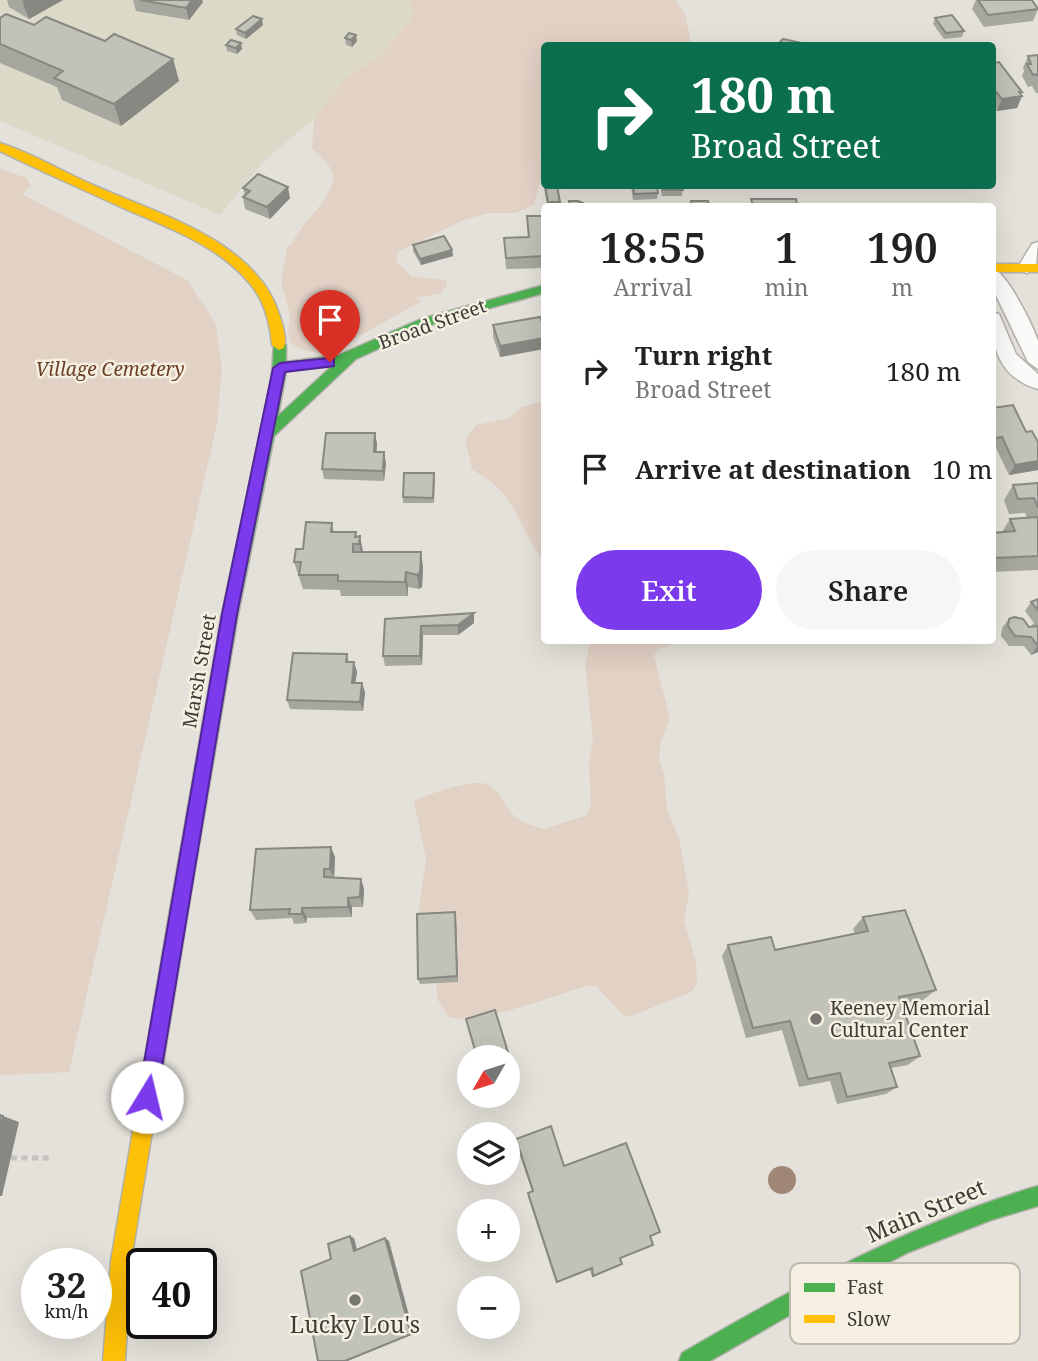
<!DOCTYPE html>
<html lang="en">
<head>
<meta charset="utf-8">
<style>
	:root { --surface:#fff; --page:#f6f6f6; --text:#222; --muted:#767676; --accent:#7c3aed }
	body { margin:0; font-family:"Noto Serif",serif; background:var(--page); color:var(--text); height:100vh; display:flex; flex-direction:column; font-size:26px; white-space:nowrap }
	* { box-sizing:border-box; margin:0 }
	p { font-size:23px; color:var(--muted) }
	.icon { flex:none; width:38px; height:38px; fill:none; stroke:currentColor; stroke-width:2; stroke-linecap:round; stroke-linejoin:round }
	.map { position:relative; flex:1; overflow:hidden }
	.side { position:absolute; left:541px; top:203px; width:455px; height:441px; display:flex; flex-direction:column; background:var(--surface); border-radius:7px; box-shadow:0 7px 28px #0002 }
	.side>* { flex:none }
	.banner { position:absolute; left:541px; top:42px; width:455px; height:147px; border-radius:7px; box-shadow:0 7px 28px #0002; background:#0b6e4f; color:#fff; overflow:hidden }
	.needle { width:46px; rotate:231deg }
	.buttons { position:absolute; left:457px; top:1045px; display:grid; gap:14px }
	.buttons a { display:grid; place-items:center; width:63px; height:63px; border-radius:50%; background:var(--surface); box-shadow:0 7px 28px #0002; font-size:35px }
	.speed { position:absolute; left:21px; top:1248px; display:flex; gap:14px; font-size:35px; font-weight:700; text-align:center }
	.speed>* { display:grid; place-content:center; width:91px; height:91px; border-radius:50%; background:var(--surface); box-shadow:0 7px 28px #0002; line-height:1 }
	.speed small { font-size:18px; font-weight:400 }
	.speed .limit { border:4px solid #111; border-radius:10px; background:#fff; color:#111 }
	.pin { position:absolute; display:grid; place-items:center; width:60px; height:60px; color:#fff; margin:-72px -30px; border-radius:50% 50% 50% 0; rotate:-45deg; box-shadow:0 0 7px #0007 }
	.pin .icon { rotate:45deg }
	.me { position:absolute; width:77px; margin:-38px; rotate:9deg; stroke-linejoin:round; filter:drop-shadow(0 0 5px #0008) }
	.turn { display:flex; align-items:center; gap:24px; height:147px; padding:0 35px; font-size:32px }
	.turn .icon { width:91px; height:91px; stroke-width:2.5 }
	.turn b { display:block; font-size:49px; line-height:60px }
	.eta { display:flex; justify-content:space-evenly; align-items:center; height:119px; text-align:center }
	.eta b { font-size:42px; font-weight:600; line-height:49px }
	.primary-button { display:flex; gap:14px; margin-top:auto; padding:14px 35px }
	.primary-button a { flex:1; height:80px; border-radius:42px; background:var(--accent); color:#fff; font-size:28px; font-weight:600; line-height:80px; text-align:center }
	.primary-button a+a { background:var(--page); color:var(--text) }
	ul { padding:0; list-style:none }
	li { display:flex; align-items:center; gap:21px; height:98px; padding:0 35px }
	li div { flex:1 }
	li b { display:block; font-size:26px }
	li em { font-style:normal }
	.map>svg:first-child { display:block }
	.built { fill:#ddd9c9 }
	.green { fill:#e2d1c5 }
	.lines { fill:none; stroke-linecap:round; stroke-linejoin:round }
	.street-casing { stroke:#b1b0a9; stroke-width:3 }
	.fast-casing { stroke:#b1b0a9; stroke-width:3 }
	.slow-casing { stroke:#b1b0a9; stroke-width:3 }
	.path { stroke:#c4c2bf; stroke-width:5; stroke-dasharray:6 4.5; stroke-linecap:butt }
	.street { fill:#fbfaf9; fill-rule:evenodd }
	.fast { fill:#4caf50; fill-rule:evenodd }
	.slow { fill:#ffc107; fill-rule:evenodd }
	.tree { fill:#a08775 }
	.wall { fill:#a6a79e }
	.shaded-wall { fill:#878881 }
	.building { fill:#c1c2b8; stroke:#878881; stroke-width:2 }
	.route { fill:#7c3aed; stroke:#51269a; stroke-width:2 }
	.poi-dot { fill:#77766f; stroke:#f5f0e2; stroke-width:2.5 }
	.labels { text-anchor:middle; stroke-width:5; stroke-linejoin:round; paint-order:stroke }
	.street-label { font-size:19px; fill:#3d3c36; stroke:#f5f0e2 }
	.park-label { font-size:19px; font-style:italic; fill:#6a3e24; stroke:#f5f0e2 }
	.poi-label { font-size:19px; fill:#3d3c36; stroke:#f5f0e2; text-anchor:start }
	.near-street-label { font-size:23px; fill:#3d3c36; stroke:#f5f0e2 }
	.near-poi-label { font-size:23px; fill:#3d3c36; stroke:#f5f0e2 }
	.key { fill:#f5f0e2; stroke:#bebaae; stroke-width:2 }
	.key-label { font-size:19px; fill:#3d3c36 }
</style>
</head>
<body>
<div class="map">
<svg width="1038" height="1361" viewBox="0 0 1038 1361">
	<rect width="100%" height="100%" fill="#e3e1d9"/>
	<polygon class="built" points="0,0 410,0 414,11 412,18 381,55 347,77 314,119 264,161 220,215 0,121"/>
	<g class="green">
		<path d="M410,0H675L686,16L691,45L544,46V148L540,154L543,170L534,205L516,213H489L463,220L398,252L396,261L412,277L447,280V285L440,294L415,298L422,301L334,350C318,355 305,352 291,343L288,331L290,315L281,282L287,247L292,244C298,225 344,190 331,169C327,162 318,155 312,149L314,119L347,77L381,55L412,18L414,11Z"/>
		<polygon points="0,169 27,178 31,186 22,194 187,280 216,324 222,369 217,424 69,1072 0,1075"/>
		<path d="M544,401V561C526,540 519,510 499,489C492,481 480,475 472,469L465,440L476,425L506,419L522,407Z"/>
		<path d="M590,641H683L658,649L654,656L670,718L661,741L659,758L664,774L667,810L679,839L689,893L684,921L696,962L697,984L691,992L634,1015L624,1016L596,986H586C554,996 479,1025 449,1017L438,1000L433,961L418,917L426,859L414,801C429,794 474,777 489,785C502,793 506,811 518,819C525,824 536,826 544,829L587,815L591,806L589,762L593,738L585,664Z"/>
	</g>
	<g class="lines">
		<g class="street-casing">
			<g id="street">
				<polygon points="1038,242 1036,267 1027,273 1021,271 1018,267 1032,244"/>
				<path d="M992,268C1007,272 1033,326 1038,341C1038,349 1038,360 1038,369L1028,362L992,287Z"/>
				<path d="M992,313L999,314L1016,354L1038,374V389C999,377 992,349 992,313Z"/>
			</g>
		</g>
		<g class="fast-casing">
			<g id="fast">
				<path d="M544,285V293L430,325L356,359L274,436L238,614L188,910L185,916L179,919L173,916L170,910L222,614L272,376L274,342L279,340L286,345V362L339,355L421,319ZM332,366L278,416L286,371Z"/>
				<path d="M1038,1186V1206L991,1220L909,1252L823,1296L710,1361H679L682,1353C797,1286 910,1224 1038,1186Z"/>
			</g>
		</g>
		<g class="slow-casing">
			<g id="slow">
				<path d="M0,143C32,153 63,172 93,185C158,214 258,241 280,317C283,327 287,339 284,348L279,350L272,345C270,323 265,302 251,285C219,245 168,228 123,208C82,189 41,171 0,151Z"/>
				<rect x="992" y="264" width="46" height="8"/>
				<polygon points="179,901 185,904 188,910 131,1261 125,1361 103,1361 111,1261 170,910 173,904"/>
			</g>
		</g>
		<polyline class="path" points="11,1158 53,1158"/>
		<use href="#street" class="street"/>
		<use href="#fast" class="fast"/>
		<use href="#slow" class="slow"/>
	</g>
	<circle class="tree" cx="782" cy="1180" r="14"/>
	<g class="wall">
		<polygon points="7,0 63,0 29,19 9,7"/>
		<polygon points="133,0 202,0 203,2 189,20 136,11"/>
		<polygon points="976,0 1032,0 1038,9 1033,21 984,27 972,9"/>
		<polygon points="0,18 105,41 173,59 179,81 121,126 62,100 57,87 0,63"/>
		<polygon points="935,18 964,31 962,37 944,39 933,24"/>
		<polygon points="263,25 246,39 237,35 236,29"/>
		<polygon points="345,38 357,41 352,47 346,45"/>
		<polygon points="226,45 242,49 237,54 227,51"/>
		<polygon points="1038,55 1038,93 1036,93 1032,86 1028,87 1022,76 1024,71 1023,68 1028,56"/>
		<polygon points="992,63 1022,92 1021,95 1022,96 1017,108 997,111 992,105"/>
		<polygon points="544,181 560,202 560,206 547,206 544,187"/>
		<polygon points="631,186 657,186 658,193 657,199 633,200"/>
		<polygon points="660,186 683,186 682,196 662,196"/>
		<polygon points="243,188 290,198 270,219 245,209 243,197 245,196"/>
		<polygon points="527,216 544,244 544,268 506,269 504,238 528,237"/>
		<polygon points="413,245 452,250 453,256 421,265 413,251"/>
		<polygon points="493,325 544,328 544,349 500,357 493,337"/>
		<polygon points="992,408 1038,442 1038,470 1009,475 996,448 992,449"/>
		<polygon points="375,433 377,444 376,452 386,463 384,481 324,479 322,469"/>
		<polygon points="435,479 434,503 403,503 403,497"/>
		<polygon points="1038,483 1038,570 992,572 992,533 1002,532 1010,519 1027,518 1025,513 1009,514 1004,500 1013,485"/>
		<polygon points="332,523 334,532 357,537 363,552 423,567 422,587 419,589 408,587 408,596 341,596 340,590 303,589 294,562 303,549"/>
		<polygon points="1038,599 1038,652 1031,655 1024,646 1009,646 1001,636 1002,628 1009,619 1029,627 1031,626 1034,623 1025,611 1031,602"/>
		<polygon points="385,619 474,623 458,635 423,635 422,665 385,666 383,656"/>
		<polygon points="347,654 349,662 354,662 357,672 355,683 365,692 363,711 290,709 287,700"/>
		<polygon points="335,857 334,878 361,879 364,889 363,907 352,907 352,917 307,918 306,923 294,924 292,918 256,920 250,910"/>
		<polygon points="863,917 936,990 923,1000 902,1004 920,1056 908,1065 891,1068 897,1087 886,1094 837,1104 830,1081 799,1087 782,1030 746,1038 722,956 728,945 775,950 855,934 853,929"/>
		<polygon points="456,919 458,982 420,984 418,979"/>
		<polygon points="516,1139 564,1166 660,1232 650,1237 653,1245 620,1259 622,1264 619,1266 592,1277 590,1270 556,1283 528,1197 528,1193 532,1191 516,1144"/>
	</g>
	<g class="shaded-wall">
		<polygon points="25,0 63,0 29,19 22,1"/>
		<polygon points="192,0 202,0 203,2 189,20 186,8"/>
		<polygon points="262,19 263,25 246,39 245,33"/>
		<polygon points="356,35 357,41 352,47 351,40"/>
		<polygon points="241,43 242,49 237,54 236,48"/>
		<polygon points="173,59 179,81 121,126 114,104"/>
		<polygon points="1022,96 1017,108 997,111 1002,99"/>
		<polygon points="288,187 290,198 270,219 267,207"/>
		<polygon points="452,250 453,256 421,265 420,259"/>
		<polygon points="544,338 544,349 500,357 500,346"/>
		<polygon points="375,433 377,444 376,463 374,452"/>
		<polygon points="384,452 386,463 384,481 383,471"/>
		<polygon points="1038,461 1038,470 1009,475 1015,465"/>
		<polygon points="360,536 363,551 362,559 359,544"/>
		<polygon points="421,552 423,567 422,587 419,589 417,575"/>
		<polygon points="406,572 408,587 408,596 405,582"/>
		<polygon points="474,613 474,623 458,635 458,625"/>
		<polygon points="421,626 423,635 422,665 420,656"/>
		<polygon points="1038,646 1038,652 1031,655"/>
		<polygon points="354,662 357,672 354,692 352,683"/>
		<polygon points="362,683 365,692 363,711 360,702"/>
		<polygon points="331,847 335,857 334,879 330,869"/>
		<polygon points="361,879 364,889 363,907 360,897"/>
		<polygon points="348,898 352,907 352,917 348,907"/>
		<polygon points="302,908 307,918 306,923 302,914"/>
		<polygon points="455,912 456,919 458,982 457,976"/>
		<polygon points="3,1116 19,1122 2,1196 0,1196 0,1128"/>
		<polygon points="350,1236 354,1238 358,1253 354,1251"/>
		<polygon points="385,1238 389,1241 414,1334 347,1361 345,1361"/>
	</g>
	<g class="building">
		<polygon points="140,0 192,0 186,8"/>
		<polygon points="978,0 1032,0 1038,9 988,15"/>
		<polygon points="6,14 34,25 46,17 105,41 114,34 173,59 114,104 54,78 63,71 0,44 0,18"/>
		<polygon points="952,15 964,31 946,33 935,18"/>
		<polygon points="253,16 262,19 245,33 236,29"/>
		<polygon points="349,33 356,35 351,40 345,38"/>
		<polygon points="783,39 815,46 772,46 772,44 777,45"/>
		<polygon points="231,40 241,43 236,48 226,45"/>
		<polygon points="1038,55 1038,76 1037,74 1033,75 1027,64 1031,64 1028,56"/>
		<polygon points="999,62 1022,92 1019,92 1022,96 1002,99 992,87 992,63"/>
		<polygon points="258,174 288,187 267,207 243,197 250,191 243,188"/>
		<polygon points="545,186 557,186 560,202 548,202"/>
		<polygon points="633,186 657,186 658,193 634,194"/>
		<polygon points="662,186 683,186 683,190 663,190"/>
		<polygon points="751,199 796,199 797,204 804,204 804,206 753,206"/>
		<polygon points="569,201 578,201 583,203 584,206 570,206"/>
		<polygon points="691,201 708,201 709,206 692,206"/>
		<polygon points="527,216 542,216 544,256 506,258 504,238 529,237"/>
		<polygon points="444,236 452,250 420,259 413,245"/>
		<polygon points="540,317 544,328 544,338 500,346 493,325"/>
		<polygon points="1013,405 1026,432 1032,431 1038,442 1038,461 1015,465 1002,437 992,439 992,408"/>
		<polygon points="326,433 375,433 374,452 384,452 383,471 322,469"/>
		<polygon points="404,473 434,473 433,498 403,497"/>
		<polygon points="1038,483 1038,508 1034,498 1018,499 1013,485"/>
		<polygon points="1038,517 1038,556 993,558 992,533 1015,531 1010,519"/>
		<polygon points="306,522 332,523 331,532 356,532 355,537 360,536 359,544 353,544 353,552 421,552 420,572 417,575 406,572 405,582 338,581 338,575 299,575 301,562 294,562 296,549 303,549"/>
		<polygon points="1038,599 1038,610 1031,602"/>
		<polygon points="474,613 458,625 421,626 420,656 383,656 385,619"/>
		<polygon points="1014,617 1023,619 1029,627 1038,626 1038,646 1031,637 1015,636 1008,626 1009,619"/>
		<polygon points="293,653 347,654 346,662 354,662 352,683 362,683 360,702 287,700"/>
		<polygon points="331,847 330,869 324,869 324,877 361,879 360,897 348,898 348,907 302,908 302,914 289,914 290,909 250,910 256,849"/>
		<polygon points="905,910 936,990 899,997 920,1056 889,1063 897,1087 847,1097 840,1073 808,1079 790,1021 753,1028 728,945 771,937 775,950 868,931 863,917"/>
		<polygon points="455,912 457,976 418,979 417,914"/>
		<polygon points="495,1010 511,1062 508,1063 508,1057 477,1057 466,1019"/>
		<polygon points="0,1115 3,1116 0,1128"/>
		<polygon points="551,1126 564,1166 626,1143 660,1232 650,1236 653,1245 620,1258 622,1264 593,1276 592,1268 557,1282 528,1193 533,1191 516,1139"/>
		<polygon points="350,1236 354,1251 385,1238 411,1334 345,1361 318,1361 301,1271 331,1259 328,1244"/>
	</g>
	<polygon class="route" points="330,358 334,359 334,366 285,372 237,614 157,1097 154,1103 147,1106 141,1103 138,1097 222,614 273,368 280,363"/>
	<g class="poi-dot">
		<circle cx="816" cy="1019" r="7"/>
		<circle cx="355" cy="1300" r="7"/>
	</g>
	<g class="labels">
		<g class="street-label">
			<text transform="translate(432 324) rotate(-20)" y="7">Broad Street</text>
			<text transform="translate(199 671) rotate(-80)" y="7">Marsh Street</text>
		</g>
		<g class="park-label">
			<text x="110" y="376">Village Cemetery</text>
		</g>
		<g class="poi-label">
			<text x="830" y="1015">Keeney Memorial<tspan x="830" dy="22">Cultural Center</tspan></text>
		</g>
		<g class="near-street-label">
			<text transform="translate(926 1211) rotate(-23)" y="8">Main Street</text>
		</g>
		<g class="near-poi-label">
			<text x="355" y="1333">Lucky Lou's</text>
		</g>
	</g>
	<rect x="790" y="1263" width="230" height="81" rx="10" class="key"/>
	<rect x="804" y="1283" width="31" height="9" fill="#4caf50"/>
	<rect x="804" y="1315" width="31" height="8" fill="#ffc107"/>
	<g class="key-label">
		<text x="847" y="1294">Fast</text>
		<text x="847" y="1326">Slow</text>
	</g>
</svg>
<div class="buttons">
<a><svg class="needle" viewBox="-14 -14 28 28"><path d="M0-13l5 13h-10z" fill="#e53935"/><path d="M0 13l5-13h-10z" fill="#767676"/></svg></a>
<a><svg class="icon" aria-label="layers" viewBox="0 0 24 24"><path d="M12 4l9 5-9 5-9-5zM3 14l9 5 9-5"/></svg></a>
<a>+</a>
<a>−</a>
</div>
<div class="speed"><div>32<small>km/h</small></div><div class="limit">40</div></div>
<div class="pin" style="left:330px;top:362px;background:#d93025"><svg class="icon" aria-label="arrive" viewBox="0 0 24 24"><path d="M6 21V4h12l-3 4 3 4H6"/></svg></div>
<svg class="me" style="left:147px;top:1097px" viewBox="-20 -20 40 40"><circle r="19" fill="#fff"/><path d="M0-13L10 11 0 6-10 11z" fill="#7c3aed"/></svg>
<div class="banner">
<div class="turn"><svg class="icon" aria-label="right" viewBox="0 0 24 24"><path d="M7 20v-9h11M14 6l5 5-5 5"/></svg><div><b>180 m</b>Broad Street</div></div>
</div>
<section class="side">
<div class="eta">
<div><b>18:55</b><p>Arrival</p></div>
<div><b>1</b><p>min</p></div>
<div><b>190</b><p>m</p></div>
</div>
<ul>
<li><svg class="icon" aria-label="right" viewBox="0 0 24 24"><path d="M7 20v-9h11M14 6l5 5-5 5"/></svg><div><b>Turn right</b><p>Broad Street</p></div><em>180 m</em></li>
<li><svg class="icon" aria-label="arrive" viewBox="0 0 24 24"><path d="M6 21V4h12l-3 4 3 4H6"/></svg><div><b>Arrive at destination</b></div><em>10 m</em></li>
</ul>
<div class="primary-button"><a>Exit</a><a>Share</a></div>
</section>
</div>
</body>
</html>
